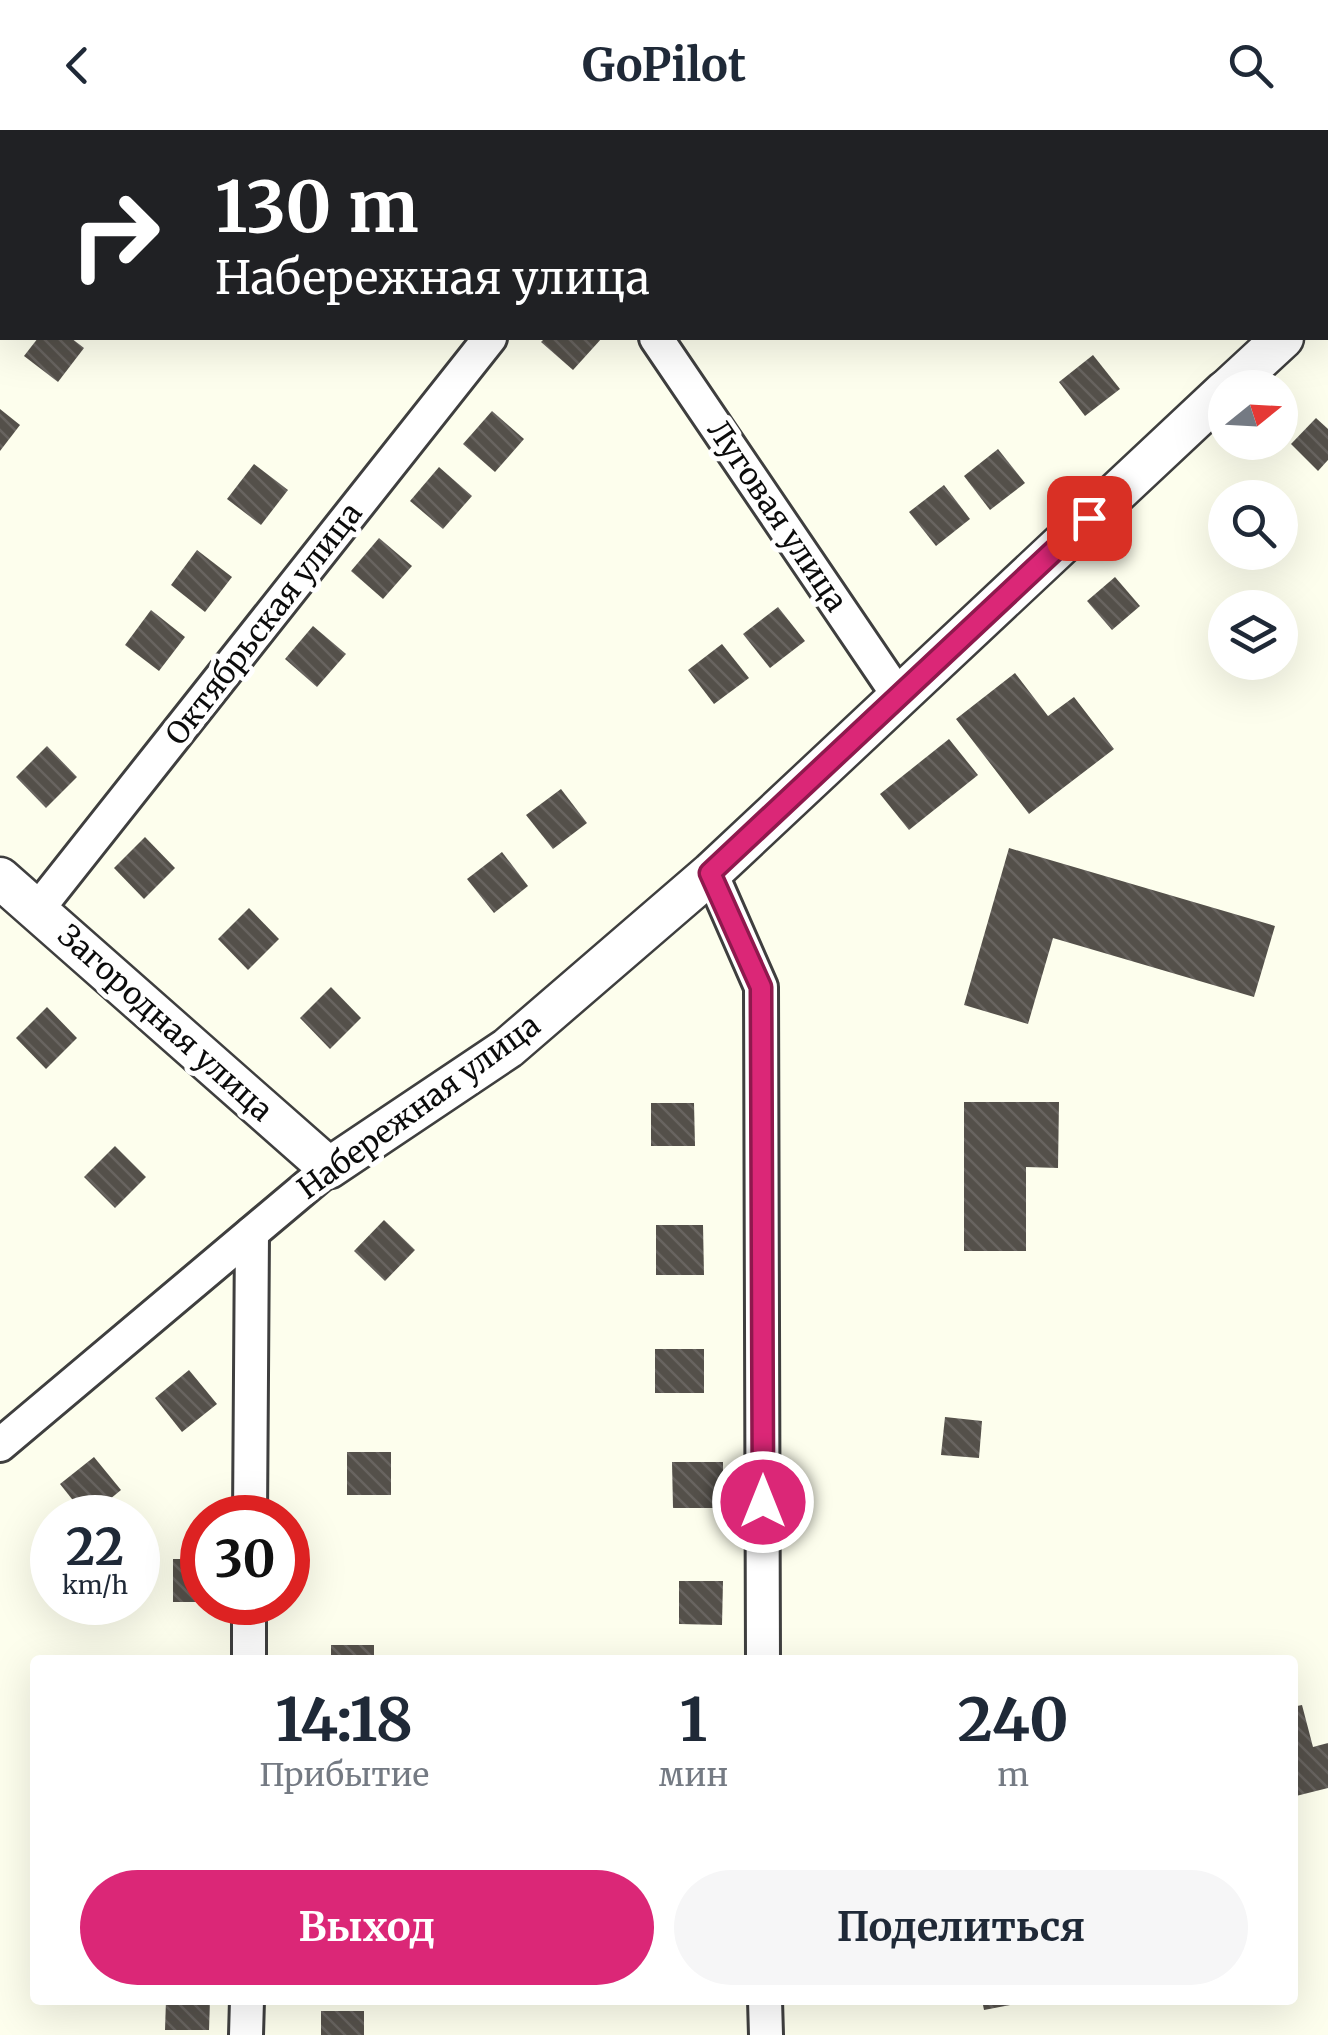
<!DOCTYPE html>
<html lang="ru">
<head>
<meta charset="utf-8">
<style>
	:root { --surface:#fff; --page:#f6f6f7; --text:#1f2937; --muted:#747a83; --accent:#db2777 }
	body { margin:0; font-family:Merriweather,serif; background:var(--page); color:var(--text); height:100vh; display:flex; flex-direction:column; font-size:38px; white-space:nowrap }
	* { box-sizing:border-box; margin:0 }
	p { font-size:32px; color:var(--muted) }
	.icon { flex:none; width:55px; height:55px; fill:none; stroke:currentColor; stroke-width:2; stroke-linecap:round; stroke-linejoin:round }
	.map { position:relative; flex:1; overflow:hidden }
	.panel { position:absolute; left:30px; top:1525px; width:1268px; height:350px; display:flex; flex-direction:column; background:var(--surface); border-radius:10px; box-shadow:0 10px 40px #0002 }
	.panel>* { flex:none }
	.guide { position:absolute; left:0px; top:0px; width:1330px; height:210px; box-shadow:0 10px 40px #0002; background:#202124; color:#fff; overflow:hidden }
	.needle { width:65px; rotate:72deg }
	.controls { position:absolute; left:1208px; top:240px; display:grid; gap:20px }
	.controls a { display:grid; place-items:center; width:90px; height:90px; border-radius:50%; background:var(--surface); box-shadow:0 10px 40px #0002; font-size:50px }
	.speed { position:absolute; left:30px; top:1365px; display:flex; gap:20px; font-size:50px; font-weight:700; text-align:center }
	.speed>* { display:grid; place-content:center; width:130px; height:130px; border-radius:50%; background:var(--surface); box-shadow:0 10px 40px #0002; line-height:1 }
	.speed small { font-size:25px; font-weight:400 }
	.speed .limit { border:15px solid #d22; background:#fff; color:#111 }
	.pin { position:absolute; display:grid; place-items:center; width:85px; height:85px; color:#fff; margin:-42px; border-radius:20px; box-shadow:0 5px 15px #0006 }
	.me { position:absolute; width:110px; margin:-55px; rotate:0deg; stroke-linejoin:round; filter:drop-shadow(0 0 8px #0008) }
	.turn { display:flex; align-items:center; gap:35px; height:210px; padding:0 50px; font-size:45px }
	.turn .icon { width:130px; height:130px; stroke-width:2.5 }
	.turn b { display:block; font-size:70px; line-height:85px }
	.eta { display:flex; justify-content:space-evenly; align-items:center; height:170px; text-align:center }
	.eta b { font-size:60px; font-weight:700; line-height:70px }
	.primary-button { display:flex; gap:20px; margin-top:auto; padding:20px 50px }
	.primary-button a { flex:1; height:115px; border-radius:60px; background:var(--accent); color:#fff; font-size:40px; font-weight:700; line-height:115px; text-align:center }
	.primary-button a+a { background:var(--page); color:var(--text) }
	header { display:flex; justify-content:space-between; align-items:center; height:130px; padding:0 50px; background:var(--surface); font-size:45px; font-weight:700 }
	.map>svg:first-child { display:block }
	.building { fill:url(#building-back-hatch) }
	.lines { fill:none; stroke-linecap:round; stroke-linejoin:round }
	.minor-casing { stroke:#3f3f3f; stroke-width:38 }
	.tertiary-casing { stroke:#3f3f3f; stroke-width:45 }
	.minor { stroke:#fff; stroke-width:32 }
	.tertiary { stroke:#fff; stroke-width:40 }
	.route-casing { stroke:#8e194d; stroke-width:25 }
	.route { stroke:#db2777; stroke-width:18 }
	.labels { text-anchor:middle; stroke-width:10; stroke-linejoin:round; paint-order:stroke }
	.street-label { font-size:30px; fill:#0c0c0c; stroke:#fff }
</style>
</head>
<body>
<header><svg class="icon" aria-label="back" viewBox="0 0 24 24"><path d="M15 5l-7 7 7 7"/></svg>GoPilot<svg class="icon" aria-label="search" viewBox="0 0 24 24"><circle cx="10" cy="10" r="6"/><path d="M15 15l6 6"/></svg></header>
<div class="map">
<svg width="1328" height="1905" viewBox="0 0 1328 1905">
	<defs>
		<pattern id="building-back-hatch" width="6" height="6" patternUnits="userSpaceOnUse" patternTransform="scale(2.5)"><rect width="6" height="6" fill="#54504a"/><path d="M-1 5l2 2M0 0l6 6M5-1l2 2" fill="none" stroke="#686460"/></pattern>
	</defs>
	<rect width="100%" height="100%" fill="#fdfeed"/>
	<g class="building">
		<polygon points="38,208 71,208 84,218 58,252 24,226"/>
		<polygon points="545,208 602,208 573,240 541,212"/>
		<polygon points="1093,225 1120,259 1085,286 1059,252"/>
		<polygon points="0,279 20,295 0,321"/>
		<polygon points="492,281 524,309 495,342 463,314"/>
		<polygon points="1316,288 1328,299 1328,330 1318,341 1291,314"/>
		<polygon points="998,319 1025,353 990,380 964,346"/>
		<polygon points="254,334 288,360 261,395 227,369"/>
		<polygon points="439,337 472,366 443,399 410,371"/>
		<polygon points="944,355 970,389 936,416 909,382"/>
		<polygon points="379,408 412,436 383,469 351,441"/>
		<polygon points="197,420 232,447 205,482 171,455"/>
		<polygon points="1115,447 1140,476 1112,500 1087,471"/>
		<polygon points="778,477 805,511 770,538 743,504"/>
		<polygon points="151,480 185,507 159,541 125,515"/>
		<polygon points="313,496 346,524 317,557 285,529"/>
		<polygon points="722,514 749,548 714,574 688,540"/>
		<polygon points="1015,543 1048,586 1074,567 1114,619 1029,684 956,589"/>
		<polygon points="949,609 978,645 909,700 880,664"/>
		<polygon points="47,616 77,647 46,678 16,647"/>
		<polygon points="561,659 587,693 553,719 526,685"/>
		<polygon points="145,707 175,738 144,769 114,738"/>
		<polygon points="1009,718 1275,796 1254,867 1053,808 1028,894 964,875"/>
		<polygon points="502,722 528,756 494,783 467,749"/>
		<polygon points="249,778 279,809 248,840 218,809"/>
		<polygon points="331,857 361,888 330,919 300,888"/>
		<polygon points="47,877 77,908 46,939 16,908"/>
		<polygon points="964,972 1059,972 1058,1038 1026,1037 1026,1121 964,1121"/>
		<polygon points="651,973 694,973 695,1016 651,1016"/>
		<polygon points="115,1016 146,1047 115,1078 84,1047"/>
		<polygon points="384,1090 415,1120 385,1151 354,1121"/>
		<polygon points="656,1095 703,1095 704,1145 656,1145"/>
		<rect x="655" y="1219" width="49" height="44"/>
		<polygon points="189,1240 217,1274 182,1302 155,1268"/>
		<polygon points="945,1287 982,1291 979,1328 941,1325"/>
		<rect x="347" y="1322" width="44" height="43"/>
		<polygon points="94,1327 121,1360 87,1388 60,1354"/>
		<polygon points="672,1332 723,1332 723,1378 673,1378"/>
		<rect x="173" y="1429" width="29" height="43"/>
		<polygon points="679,1451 723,1451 722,1495 679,1494"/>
		<rect x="331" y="1515" width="43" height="15"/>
		<polygon points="1302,1575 1313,1617 1328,1613 1328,1658 1292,1667 1292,1577"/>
		<polygon points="166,1870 210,1870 209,1900 165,1900"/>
		<polygon points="982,1870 1020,1870 1020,1873 984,1880"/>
		<rect x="321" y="1881" width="43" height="24"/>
	</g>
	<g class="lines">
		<g class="minor-casing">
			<g id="minor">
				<polyline points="566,0 569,2"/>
				<polyline points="141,2 143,0"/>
				<polyline points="652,2 654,0"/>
				<polyline points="0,189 2,185"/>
				<polyline points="656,208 898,565"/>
				<polyline points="711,743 761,857 763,1530"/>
				<polyline points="37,780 490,208"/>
				<polyline points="0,1315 329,1038"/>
				<polyline points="250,1388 252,1103"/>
				<polyline points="249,1530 249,1472"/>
				<polyline points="765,1870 766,1905"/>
				<polyline points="246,1905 247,1870"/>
			</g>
		</g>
		<g class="tertiary-casing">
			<g id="tertiary">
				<polyline points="1328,166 1328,165"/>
				<polyline points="1229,258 1283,208"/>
				<polyline points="0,748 329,1038 508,918 711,743 1225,261"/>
			</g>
		</g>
		<use href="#minor" class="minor"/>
		<use href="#tertiary" class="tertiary"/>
	</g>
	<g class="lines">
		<g class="route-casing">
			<polyline id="route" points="763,1372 761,857 710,743 1089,388"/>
		</g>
		<use href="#route" class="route"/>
	</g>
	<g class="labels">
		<g class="street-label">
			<text transform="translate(777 386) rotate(56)" y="10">Луговая улица</text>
			<text transform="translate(264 494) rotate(-52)" y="10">Октябрьская улица</text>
			<text transform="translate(165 893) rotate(42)" y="10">Загородная улица</text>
			<text transform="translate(419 977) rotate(-36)" y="10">Набережная улица</text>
		</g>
	</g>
</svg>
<div class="controls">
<a><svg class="needle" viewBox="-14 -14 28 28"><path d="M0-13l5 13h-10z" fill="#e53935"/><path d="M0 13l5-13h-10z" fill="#747a83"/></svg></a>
<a><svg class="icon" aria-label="search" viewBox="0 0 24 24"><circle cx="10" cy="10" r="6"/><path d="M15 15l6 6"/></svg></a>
<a><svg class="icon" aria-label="layers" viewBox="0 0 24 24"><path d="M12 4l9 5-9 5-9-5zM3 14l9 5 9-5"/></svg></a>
</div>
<div class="speed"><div>22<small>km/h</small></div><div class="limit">30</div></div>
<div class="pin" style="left:1089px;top:388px;background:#d93025"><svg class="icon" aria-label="arrive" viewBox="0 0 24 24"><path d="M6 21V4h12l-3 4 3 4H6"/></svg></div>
<svg class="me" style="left:763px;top:1372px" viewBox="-20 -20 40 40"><circle r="17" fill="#db2777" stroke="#fff" stroke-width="3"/><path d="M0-11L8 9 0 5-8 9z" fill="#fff"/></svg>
<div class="guide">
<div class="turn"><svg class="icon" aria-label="right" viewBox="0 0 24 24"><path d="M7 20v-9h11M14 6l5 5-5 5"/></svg><div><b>130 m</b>Набережная улица</div></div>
</div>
<section class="panel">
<div class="eta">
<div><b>14:18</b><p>Прибытие</p></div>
<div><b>1</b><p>мин</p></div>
<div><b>240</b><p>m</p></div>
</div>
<div class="primary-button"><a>Выход</a><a>Поделиться</a></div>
</section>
</div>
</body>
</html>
